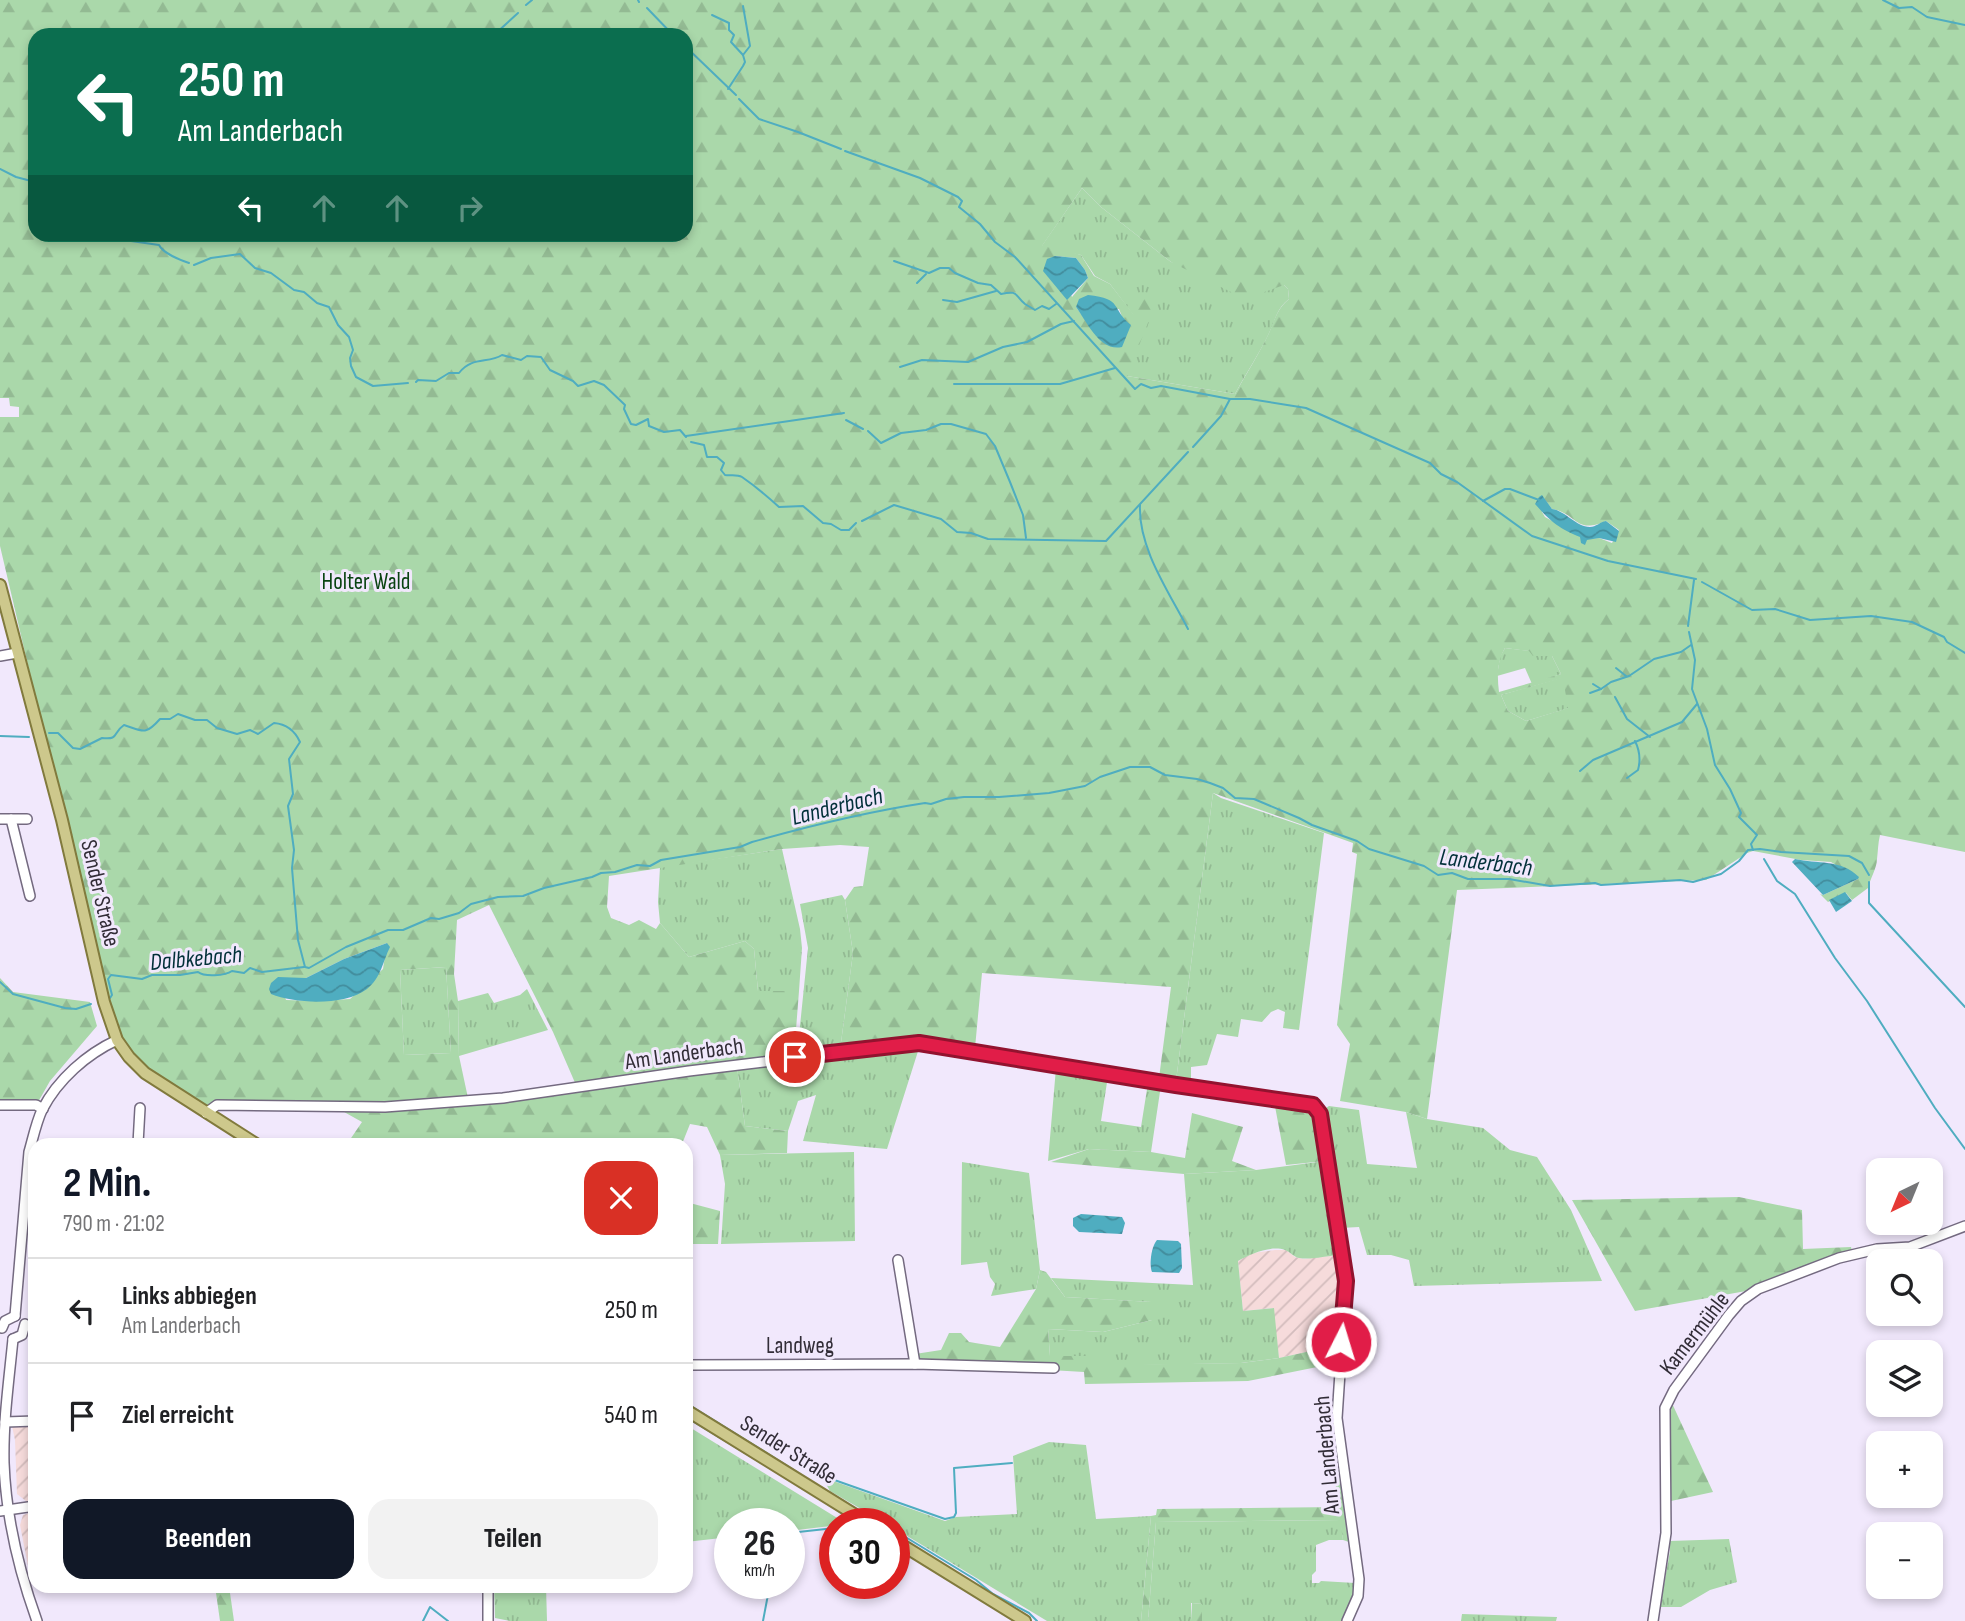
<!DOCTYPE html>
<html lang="de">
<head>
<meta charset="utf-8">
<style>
	:root { --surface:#fff; --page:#f2f2f2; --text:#202124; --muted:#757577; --line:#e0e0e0; --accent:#111827 }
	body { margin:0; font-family:"Sofia Sans Condensed",sans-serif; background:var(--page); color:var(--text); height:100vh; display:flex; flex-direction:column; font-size:26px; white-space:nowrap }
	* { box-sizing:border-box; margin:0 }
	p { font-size:23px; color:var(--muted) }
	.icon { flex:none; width:38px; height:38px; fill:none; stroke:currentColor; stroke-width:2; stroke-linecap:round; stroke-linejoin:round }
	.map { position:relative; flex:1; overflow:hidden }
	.side { position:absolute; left:28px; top:1138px; width:665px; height:455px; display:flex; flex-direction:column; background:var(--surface); border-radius:21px; box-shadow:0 4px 10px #0003 }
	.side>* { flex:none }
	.banner { position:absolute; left:28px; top:28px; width:665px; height:214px; border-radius:21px; box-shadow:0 4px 10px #0003; background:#0b6e4f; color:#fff; overflow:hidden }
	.needle { width:46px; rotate:223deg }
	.controls { position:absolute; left:1866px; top:1158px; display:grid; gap:14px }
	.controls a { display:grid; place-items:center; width:77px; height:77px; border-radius:14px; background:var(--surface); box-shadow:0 4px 10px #0003; font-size:35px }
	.speed { position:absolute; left:714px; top:1508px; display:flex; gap:14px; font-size:35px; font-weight:700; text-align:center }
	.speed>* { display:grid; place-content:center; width:91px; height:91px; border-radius:50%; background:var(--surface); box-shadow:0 4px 10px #0003; line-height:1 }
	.speed small { font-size:18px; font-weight:400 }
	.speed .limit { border:10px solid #d22; background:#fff; color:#111 }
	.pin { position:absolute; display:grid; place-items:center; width:60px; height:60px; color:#fff; margin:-30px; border:4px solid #fff; border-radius:50%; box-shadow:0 2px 7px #0007 }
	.me { position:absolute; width:77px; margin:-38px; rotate:5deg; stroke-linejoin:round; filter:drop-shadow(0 0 5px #0008) }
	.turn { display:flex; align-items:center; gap:24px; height:147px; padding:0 35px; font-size:32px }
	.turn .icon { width:91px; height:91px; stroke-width:2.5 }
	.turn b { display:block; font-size:49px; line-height:60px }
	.lanes { display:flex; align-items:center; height:66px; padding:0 35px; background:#0003; justify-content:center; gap:35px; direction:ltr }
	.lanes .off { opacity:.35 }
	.round { display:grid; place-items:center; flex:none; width:74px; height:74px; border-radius:21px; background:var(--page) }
	.head { display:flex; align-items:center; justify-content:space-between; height:119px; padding:0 35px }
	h1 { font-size:42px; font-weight:700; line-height:52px; color:var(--accent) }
	.cta { display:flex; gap:14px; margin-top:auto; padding:14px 35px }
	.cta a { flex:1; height:80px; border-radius:21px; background:var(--accent); color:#fff; font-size:28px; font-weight:700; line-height:80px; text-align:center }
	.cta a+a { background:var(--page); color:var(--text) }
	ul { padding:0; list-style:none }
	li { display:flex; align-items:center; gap:21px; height:105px; padding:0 35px; border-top:2px solid var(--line) }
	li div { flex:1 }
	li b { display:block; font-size:26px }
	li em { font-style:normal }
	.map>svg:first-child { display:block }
	.industrial { fill:url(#industrial-furrows) }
	.grass { fill:url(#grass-tufts) }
	.forest { fill:url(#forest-firs); fill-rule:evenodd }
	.water { fill:url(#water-waves) }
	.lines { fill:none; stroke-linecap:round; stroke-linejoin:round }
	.stream { stroke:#4fadc0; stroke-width:2 }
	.minor-casing { stroke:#746a80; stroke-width:12 }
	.major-casing { stroke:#817a3d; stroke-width:14 }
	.minor { stroke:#fff; stroke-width:9 }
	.major { stroke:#cdc88c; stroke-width:10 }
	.route-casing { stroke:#92132f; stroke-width:18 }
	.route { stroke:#e11d48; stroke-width:12 }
	.labels { text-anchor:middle; stroke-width:6; stroke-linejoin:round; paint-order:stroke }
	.park-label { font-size:23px; fill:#094311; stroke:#f1e8fc }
	.street-label { font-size:23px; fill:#322d37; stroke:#f1e8fc }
	.water-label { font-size:24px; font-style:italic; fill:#023039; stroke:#f1e8fc }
</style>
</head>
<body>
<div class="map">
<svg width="1965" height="1621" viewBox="0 0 1965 1621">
	<defs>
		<pattern id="industrial-furrows" width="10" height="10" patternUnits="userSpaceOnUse" patternTransform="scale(1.75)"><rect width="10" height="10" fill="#f6dbdb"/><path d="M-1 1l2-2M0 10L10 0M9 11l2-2" fill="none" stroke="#d3bcbd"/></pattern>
		<pattern id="grass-tufts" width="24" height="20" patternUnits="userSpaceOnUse" patternTransform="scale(1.75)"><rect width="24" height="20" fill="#aad8aa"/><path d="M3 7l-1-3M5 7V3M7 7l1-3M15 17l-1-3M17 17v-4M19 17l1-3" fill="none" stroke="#93ba93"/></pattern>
		<pattern id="forest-firs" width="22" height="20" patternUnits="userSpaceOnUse" patternTransform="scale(1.75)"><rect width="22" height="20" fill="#aad8aa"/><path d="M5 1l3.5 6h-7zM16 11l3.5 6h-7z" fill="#93ba93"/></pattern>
		<pattern id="water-waves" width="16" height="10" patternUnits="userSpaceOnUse" patternTransform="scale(1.75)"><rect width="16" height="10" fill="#4fadc0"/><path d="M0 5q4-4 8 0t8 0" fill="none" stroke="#428d9d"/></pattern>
	</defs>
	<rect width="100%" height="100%" fill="#f1e8fc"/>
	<g class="industrial">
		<polygon points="1275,1250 1286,1250 1295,1257 1304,1259 1338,1255 1342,1308 1338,1345 1279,1358 1273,1308 1243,1311 1238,1261 1252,1253"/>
		<polygon points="12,1426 35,1426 35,1501 26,1501 17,1494 15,1440"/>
		<polygon points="35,1511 35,1580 31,1581 20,1525 23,1515"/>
	</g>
	<g class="grass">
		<path d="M1082,188L1101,207L1171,262L1284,285L1288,289L1289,299C1277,308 1276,318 1270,331C1260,353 1246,373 1235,394L1127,376L1134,316L1110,284L1095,276L1081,255L1041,247Z"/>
		<polygon points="1505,648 1530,651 1534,656 1552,656 1561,674 1532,684 1525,668 1497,676 1500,657"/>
		<polygon points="1564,677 1569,708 1526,721 1508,711 1501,695"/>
		<polygon points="1213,793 1221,798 1324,833 1299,1030 1283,1028 1285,1012 1278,1009 1271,1012 1262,1022 1241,1019 1238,1037 1217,1034 1207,1065 1191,1067 1191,1083 1176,1081"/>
		<polygon points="782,849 800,929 802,948 799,991 758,991 754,949 745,941 689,957 660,923 658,902 660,867"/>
		<polygon points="842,895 845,900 853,953 840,1050 797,1055 808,948 800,904"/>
		<polygon points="446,967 451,1053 404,1055 400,970"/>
		<polygon points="527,989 548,1030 459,1056 458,1001 488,993 494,1003 520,995"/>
		<polygon points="920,1045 887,1149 803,1141 816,1095 798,1101 788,1131 745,1126 737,1067"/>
		<polygon points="1056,1068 1108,1076 1101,1121 1141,1127 1148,1083 1161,1085 1151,1152 1089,1149 1048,1161"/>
		<polygon points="1329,1106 1359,1110 1367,1164 1417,1168 1406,1112 1427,1119 1483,1128 1510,1150 1537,1157 1571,1210 1602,1281 1414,1286 1409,1260 1391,1255 1367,1255 1359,1227 1340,1228 1326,1108"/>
		<polygon points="854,1152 855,1241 721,1244 725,1184 720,1155"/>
		<path d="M1325,1161L1338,1255C1326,1256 1311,1260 1299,1258C1293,1257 1291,1252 1285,1250C1271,1245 1250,1254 1238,1261L1243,1311L1274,1308L1279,1358L1241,1363L1094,1366L1091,1356H1050L1048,1329L1103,1332L1152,1320L1151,1302L1065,1297L1051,1278L1193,1285L1184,1174L1256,1170Z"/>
		<polygon points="962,1162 1029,1173 1040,1270 1036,1289 991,1296 995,1284 990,1277 987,1262 961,1265"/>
		<polygon points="686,1425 847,1524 789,1531 789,1524 730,1524 730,1537 686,1542"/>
		<polygon points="1049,1442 1086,1445 1096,1519 1151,1516 1141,1621 1047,1621 894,1528 894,1524 887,1524 830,1491 822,1477 945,1521 956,1517 1017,1514 1013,1456"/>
		<polygon points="1341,1520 1343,1540 1329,1540 1316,1545 1316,1571 1312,1575 1312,1583 1319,1583 1321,1581 1355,1583 1356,1592 1341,1621 1202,1621 1202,1604 1191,1603 1191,1621 1148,1621 1156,1522"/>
		<polygon points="1729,1539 1737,1582 1710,1590 1681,1607 1660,1607 1670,1551 1670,1541"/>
		<polygon points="494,1586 546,1586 547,1621 510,1621 495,1618"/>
		<polygon points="1462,1614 1557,1617 1556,1621 1461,1621"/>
	</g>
	<g class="forest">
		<path d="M0,0H1965V852L1880,835C1878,843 1878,851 1877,859C1877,868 1870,879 1868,888L1852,900L1846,893L1828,902L1820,894L1823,895L1858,879L1831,862L1801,860L1753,851L1747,853L1706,880L1457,890L1427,1119L1406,1112L1340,1101L1350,1044L1337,1025L1357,854L1352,852L1353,843L1213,793L1176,1081L1159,1078L1171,987L982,973L975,1048L920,1040L840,1050L853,953L845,900L854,887L863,886L869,847L840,845L782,849L609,876L607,907L611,918L629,925L639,920L656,929L660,923L689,957L745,941L754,949L758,991H799L794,1055L576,1085L553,1032L489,905L457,920L454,974L458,1001L459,1056L468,1098L385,1104L215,1100L204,1109L146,1071L131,1055L111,1019L0,546V417H19V407L10,406L9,398H0ZM35,35H686V234H35ZM1082,188L1101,207L1171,262L1245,299L1284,285L1288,289L1289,299C1277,309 1275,319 1269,333C1259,354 1246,374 1235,394L1127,376L1155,305L1142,297L1134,315L1110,284L1094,276L1081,255L1061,249L1042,246ZM1055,256L1076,258L1085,270L1088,278L1072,297ZM1076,307L1119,309L1123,319L1097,336ZM1542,496L1552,509C1577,513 1575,535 1606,521L1619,530L1612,543L1599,538L1582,539L1581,537L1545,517L1542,512ZM1505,648L1529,651L1533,656H1552L1561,674L1499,692C1497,676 1497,662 1505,648ZM1563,678L1568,708L1526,721L1508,711L1501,695ZM387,943L383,969L350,999L317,1001L286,1000L278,978H306L344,959ZM446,967L451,1053L404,1055L400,970Z"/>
		<polygon points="0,978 13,992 90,1002 97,1026 50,1081 38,1102 0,1101"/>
		<polygon points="737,1067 745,1126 788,1131 787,1153 720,1155 707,1127 690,1124 682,1144 347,1144 362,1122 337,1108 386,1109"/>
		<polygon points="1274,1101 1310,1107 1315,1110 1325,1161 1286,1165"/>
		<polygon points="1192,1113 1243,1127 1232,1161 1256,1170 1184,1174 1051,1162 1089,1149 1151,1152 1185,1158"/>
		<polygon points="1739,1197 1802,1210 1803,1249 1851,1247 1852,1251 1746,1291 1635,1311 1572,1200"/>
		<polygon points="686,1202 720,1211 718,1244 686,1244"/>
		<polygon points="1040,1270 1046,1272 1065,1297 1152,1302 1152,1320 1103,1332 1048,1329 1050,1356 1092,1356 1095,1365 1241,1363 1279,1358 1338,1345 1337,1363 1248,1381 1085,1384 1084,1372 918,1362 915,1354 941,1350 949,1333 961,1333 969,1342 1000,1347 1036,1289"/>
		<polygon points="1670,1399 1713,1492 1671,1501 1668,1408"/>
		<polygon points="1333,1468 1340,1468 1352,1543 1343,1540 1340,1520 1156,1522 1148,1621 1141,1621 1151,1516 1156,1515 1157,1509 1339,1507"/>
		<polygon points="215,1586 229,1586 234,1621 220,1621"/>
		<polygon points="1192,1603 1202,1604 1202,1621 1191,1621"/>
	</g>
	<g class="water">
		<polygon points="1055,256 1076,258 1085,270 1088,278 1067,300 1043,271 1047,259"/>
		<path d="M1088,295C1124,299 1110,308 1131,325L1122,347C1100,352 1087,322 1076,307L1079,299Z"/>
		<path d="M1542,495L1552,509C1566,511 1576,527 1590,527C1596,527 1600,522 1606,521L1619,531L1616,542L1599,538L1587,540L1585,545L1581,543L1580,537C1558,528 1550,521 1535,504L1539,497Z"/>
		<path d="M1795,859C1817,864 1841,859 1859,877L1858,879L1823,895L1792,862Z"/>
		<polygon points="1845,892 1852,901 1836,912 1829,900"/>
		<path d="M387,943L390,947C383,961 381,978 367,989C345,1006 296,1004 271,994L269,989L271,983L278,977L306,978L344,959Z"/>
		<polygon points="1081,1214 1122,1217 1125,1223 1122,1234 1079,1232 1073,1226 1073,1218"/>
		<path d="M1157,1240L1178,1241L1181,1244L1182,1268L1179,1273L1152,1272C1149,1265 1151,1247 1157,1240Z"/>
	</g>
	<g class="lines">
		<g class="stream">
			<polyline points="638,0 639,2"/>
			<polyline points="1883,0 1899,8 1912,7 1927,17 1965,25"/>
			<polyline points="526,5 532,0"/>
			<polyline points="647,8 673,35"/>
			<polyline points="712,15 729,23 729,30 734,35 731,42 743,55"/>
			<polyline points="494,35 518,13"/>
			<polyline points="686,47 736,95"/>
			<polyline points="728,89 743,66 745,62 743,55 750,46 743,6"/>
			<polyline points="739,99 759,119 798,132 841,149"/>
			<polyline points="845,151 920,178 958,197 962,201 959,207 980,224 995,242 1015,257 1135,389 1141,384 1151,388 1161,386 1230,399 1250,399 1306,408 1430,463 1441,474 1457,482 1532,536 1608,561 1696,579"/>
			<polyline points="0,169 16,177 35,182"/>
			<path d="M119,234L126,236L131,241L159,245C163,253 180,260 189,263"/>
			<path d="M894,261L929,273L940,268H949L955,273L978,283L991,285L1001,294C1019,290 1014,295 1025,304C1028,306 1032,308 1035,310L1042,306L1049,309L1056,304"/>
			<polyline points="194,265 211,258 240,254 255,268 271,273 294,290 304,292 317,303 329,307 338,325 349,337 353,350 350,358 351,366 356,377 373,386 408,383"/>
			<polyline points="917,283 926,274"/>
			<polyline points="943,300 957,302 996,291"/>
			<polyline points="900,367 922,360 968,362 1003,347 1027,342 1061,324 1074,321"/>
			<path d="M416,382L418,380L436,381L449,373H459C472,356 488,364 502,355L521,360L527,356L541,357L550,370L573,381L578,386L594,381L604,385L625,405L624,409L631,424L636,425L648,419L649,426L664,432L680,430L686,437"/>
			<polyline points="954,384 1060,384 1115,368"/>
			<polyline points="846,420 863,429"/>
			<polyline points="868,431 881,443 901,433 926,430 941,424 951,424 986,434 995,446 1010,482 1023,515 1026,538"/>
			<polyline points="686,436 844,413"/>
			<path d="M691,442L704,445L707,457H717L724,463L721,470L725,475C730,476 737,474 742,477C755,486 767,496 779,507L803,506L823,523L831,524L841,530H849L856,523"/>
			<polyline points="1193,447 1221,416 1230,399"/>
			<polyline points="1483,501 1505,489 1510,489 1539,500"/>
			<path d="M1140,505C1138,548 1169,592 1188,629"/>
			<polyline points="862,521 894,505 941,519 957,532 971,533 988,539 1106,541 1188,452"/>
			<polyline points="1702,582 1752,610 1775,609 1810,620 1871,616 1912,622 1944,637 1947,642 1965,653"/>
			<polyline points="1688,626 1694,580"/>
			<polyline points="1689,632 1695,660 1692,689 1707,729 1715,765 1730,789 1741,813 1739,817 1757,835 1751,844 1753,850"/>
			<polyline points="1616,668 1626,676"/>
			<polyline points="1593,684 1601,689"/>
			<polyline points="1590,693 1601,689 1611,682 1629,676 1654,659 1681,652 1691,645"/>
			<polyline points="1615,697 1627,719 1650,737"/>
			<path d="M49,733H58L73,748L80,749L102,738C120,740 112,733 124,725C143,731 145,736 160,719H170L178,714L195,720H207L217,728L237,734L250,730L258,734L274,723C286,724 295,731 300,742L289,759L293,794L288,806L294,850L292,868L298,940L305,967L309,968L346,947L388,930H403L431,918L439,919L459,913L471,904L498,897L523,896L544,888L592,877L601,873L615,872L637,865L650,866L661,860L740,847L752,842C809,826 866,812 925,803L931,804L946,799L964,797H999L1049,793L1085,786L1100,777L1130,767H1150L1165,775L1197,779L1210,783L1223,788L1235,798L1254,799L1299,818L1312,825L1357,841L1369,849L1424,866L1438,875L1452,873L1468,879H1509L1550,886L1595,883L1601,885L1680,880L1693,882L1721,874L1739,861L1748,850L1760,849L1781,852L1849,856L1862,863L1869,875"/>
			<polyline points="0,736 29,737"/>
			<polyline points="1580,771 1593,760 1682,722 1697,704"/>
			<path d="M1627,778L1638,770C1641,759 1640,751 1635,741"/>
			<polyline points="1764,859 1777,881 1795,894 1835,958 1867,1001 1935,1108 1965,1149"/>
			<polyline points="1869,882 1869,903 1965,1007"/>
			<polyline points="0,982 13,994 65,1008 76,1009 91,1004"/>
			<path d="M110,998L112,995L108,979L111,975L142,979L152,975H180L198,972C204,977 225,976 232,971L244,973L250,968L262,972L304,967"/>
			<polyline points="686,1403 797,1472"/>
			<polyline points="686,1417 796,1484"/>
			<polyline points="823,1476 945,1519 954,1517 956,1513 954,1468 1012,1463"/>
			<polyline points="868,1516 885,1524"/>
			<polyline points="856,1524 857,1523"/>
			<polyline points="894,1530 976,1580 993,1594 1029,1613 1037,1621"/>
			<polyline points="789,1533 835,1528"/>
			<polyline points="423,1621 430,1607 448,1621"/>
			<polyline points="763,1621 770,1584"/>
		</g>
		<g class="minor-casing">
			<g id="minor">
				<polyline points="0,656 17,653"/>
				<polyline points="0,819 27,819"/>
				<polyline points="11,819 30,896"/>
				<polyline points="0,1105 36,1105 43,1109"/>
				<polyline points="206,1113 217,1105 385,1107 503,1098 689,1071 919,1043 1176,1085 1313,1105 1320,1114 1346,1281 1337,1418 1359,1579 1358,1596 1347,1621"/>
				<polyline points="138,1144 140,1108"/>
				<polyline points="898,1260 915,1364"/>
				<path d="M15,1316L29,1152C33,1138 36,1123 42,1110C58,1079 87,1054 117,1040"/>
				<polyline points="2,1328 5,1321 15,1316"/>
				<path d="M13,1339C9,1380 3,1422 4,1463C6,1517 19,1571 37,1621"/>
				<polyline points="13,1339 22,1335 25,1324"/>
				<polyline points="686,1365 915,1364 1054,1368"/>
				<polyline points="5,1422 35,1421"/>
				<polyline points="0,1511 35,1506"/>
				<polyline points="488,1586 488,1621"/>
				<polyline points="1653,1621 1666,1533 1665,1408 1674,1390 1729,1315 1741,1301 1758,1289 1839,1258 1877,1249 1910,1247 1965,1226"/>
			</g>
		</g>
		<g class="major-casing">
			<g id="major">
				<polyline points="0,585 62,820 104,1002 117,1040 129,1057 145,1073 256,1144"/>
				<polyline points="686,1410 870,1524"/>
				<polyline points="894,1540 1025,1621"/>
			</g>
		</g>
		<use href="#minor" class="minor"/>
		<use href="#major" class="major"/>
	</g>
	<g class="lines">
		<g class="route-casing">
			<polyline id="route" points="795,1057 919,1043 1176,1085 1313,1105 1320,1114 1346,1281 1341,1342"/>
		</g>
		<use href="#route" class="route"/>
	</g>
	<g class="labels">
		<g class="park-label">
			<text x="366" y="589">Holter Wald</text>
		</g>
		<g class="street-label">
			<text transform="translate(101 893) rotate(77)" y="8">Sender Straße</text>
			<text transform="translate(684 1053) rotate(-8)" y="8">Am Landerbach</text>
			<text transform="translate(1694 1333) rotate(-52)" y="8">Kamermühle</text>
			<text x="800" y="1353">Landweg</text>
			<text transform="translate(789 1449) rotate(32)" y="8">Sender Straße</text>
			<text transform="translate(1326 1455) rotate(-95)" y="8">Am Landerbach</text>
		</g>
		<g class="water-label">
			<text transform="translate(837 806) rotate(-14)" y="8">Landerbach</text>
			<text transform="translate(1486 862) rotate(7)" y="8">Landerbach</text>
			<text transform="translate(196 958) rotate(-5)" y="8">Dalbkebach</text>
		</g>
	</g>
</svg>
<div class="controls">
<a><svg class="needle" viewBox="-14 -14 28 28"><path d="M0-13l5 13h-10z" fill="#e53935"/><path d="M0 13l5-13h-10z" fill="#757577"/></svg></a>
<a><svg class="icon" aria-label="search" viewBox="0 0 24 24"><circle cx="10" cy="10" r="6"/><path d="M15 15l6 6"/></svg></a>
<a><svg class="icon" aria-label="layers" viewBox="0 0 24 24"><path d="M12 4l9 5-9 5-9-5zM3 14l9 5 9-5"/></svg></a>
<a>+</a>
<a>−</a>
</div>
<div class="speed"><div>26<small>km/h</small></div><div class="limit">30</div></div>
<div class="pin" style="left:795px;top:1057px;background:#d93025"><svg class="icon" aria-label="arrive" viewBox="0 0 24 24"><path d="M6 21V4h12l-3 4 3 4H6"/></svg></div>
<svg class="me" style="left:1341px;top:1342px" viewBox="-20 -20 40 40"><circle r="17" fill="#e11d48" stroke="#fff" stroke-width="3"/><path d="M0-11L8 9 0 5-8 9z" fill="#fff"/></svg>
<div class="banner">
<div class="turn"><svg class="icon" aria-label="left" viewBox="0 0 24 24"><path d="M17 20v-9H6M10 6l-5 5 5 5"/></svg><div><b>250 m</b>Am Landerbach</div></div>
<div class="lanes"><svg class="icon" aria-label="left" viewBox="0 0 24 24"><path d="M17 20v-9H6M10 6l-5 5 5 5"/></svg><svg class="icon off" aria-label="ahead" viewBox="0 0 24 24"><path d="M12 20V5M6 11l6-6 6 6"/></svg><svg class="icon off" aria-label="ahead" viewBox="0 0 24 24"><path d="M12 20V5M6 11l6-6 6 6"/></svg><svg class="icon off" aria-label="right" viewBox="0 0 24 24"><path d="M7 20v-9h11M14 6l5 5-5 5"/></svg></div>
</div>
<section class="side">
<div class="head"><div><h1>2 Min.</h1><p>790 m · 21:02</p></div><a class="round" style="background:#d93025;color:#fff"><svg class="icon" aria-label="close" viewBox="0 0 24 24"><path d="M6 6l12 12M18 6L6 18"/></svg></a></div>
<ul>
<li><svg class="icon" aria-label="left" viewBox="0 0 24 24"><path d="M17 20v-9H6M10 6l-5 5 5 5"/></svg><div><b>Links abbiegen</b><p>Am Landerbach</p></div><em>250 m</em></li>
<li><svg class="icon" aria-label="arrive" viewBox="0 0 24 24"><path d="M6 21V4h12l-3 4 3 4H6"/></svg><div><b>Ziel erreicht</b></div><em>540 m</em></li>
</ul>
<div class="cta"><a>Beenden</a><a>Teilen</a></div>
</section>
</div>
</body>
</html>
